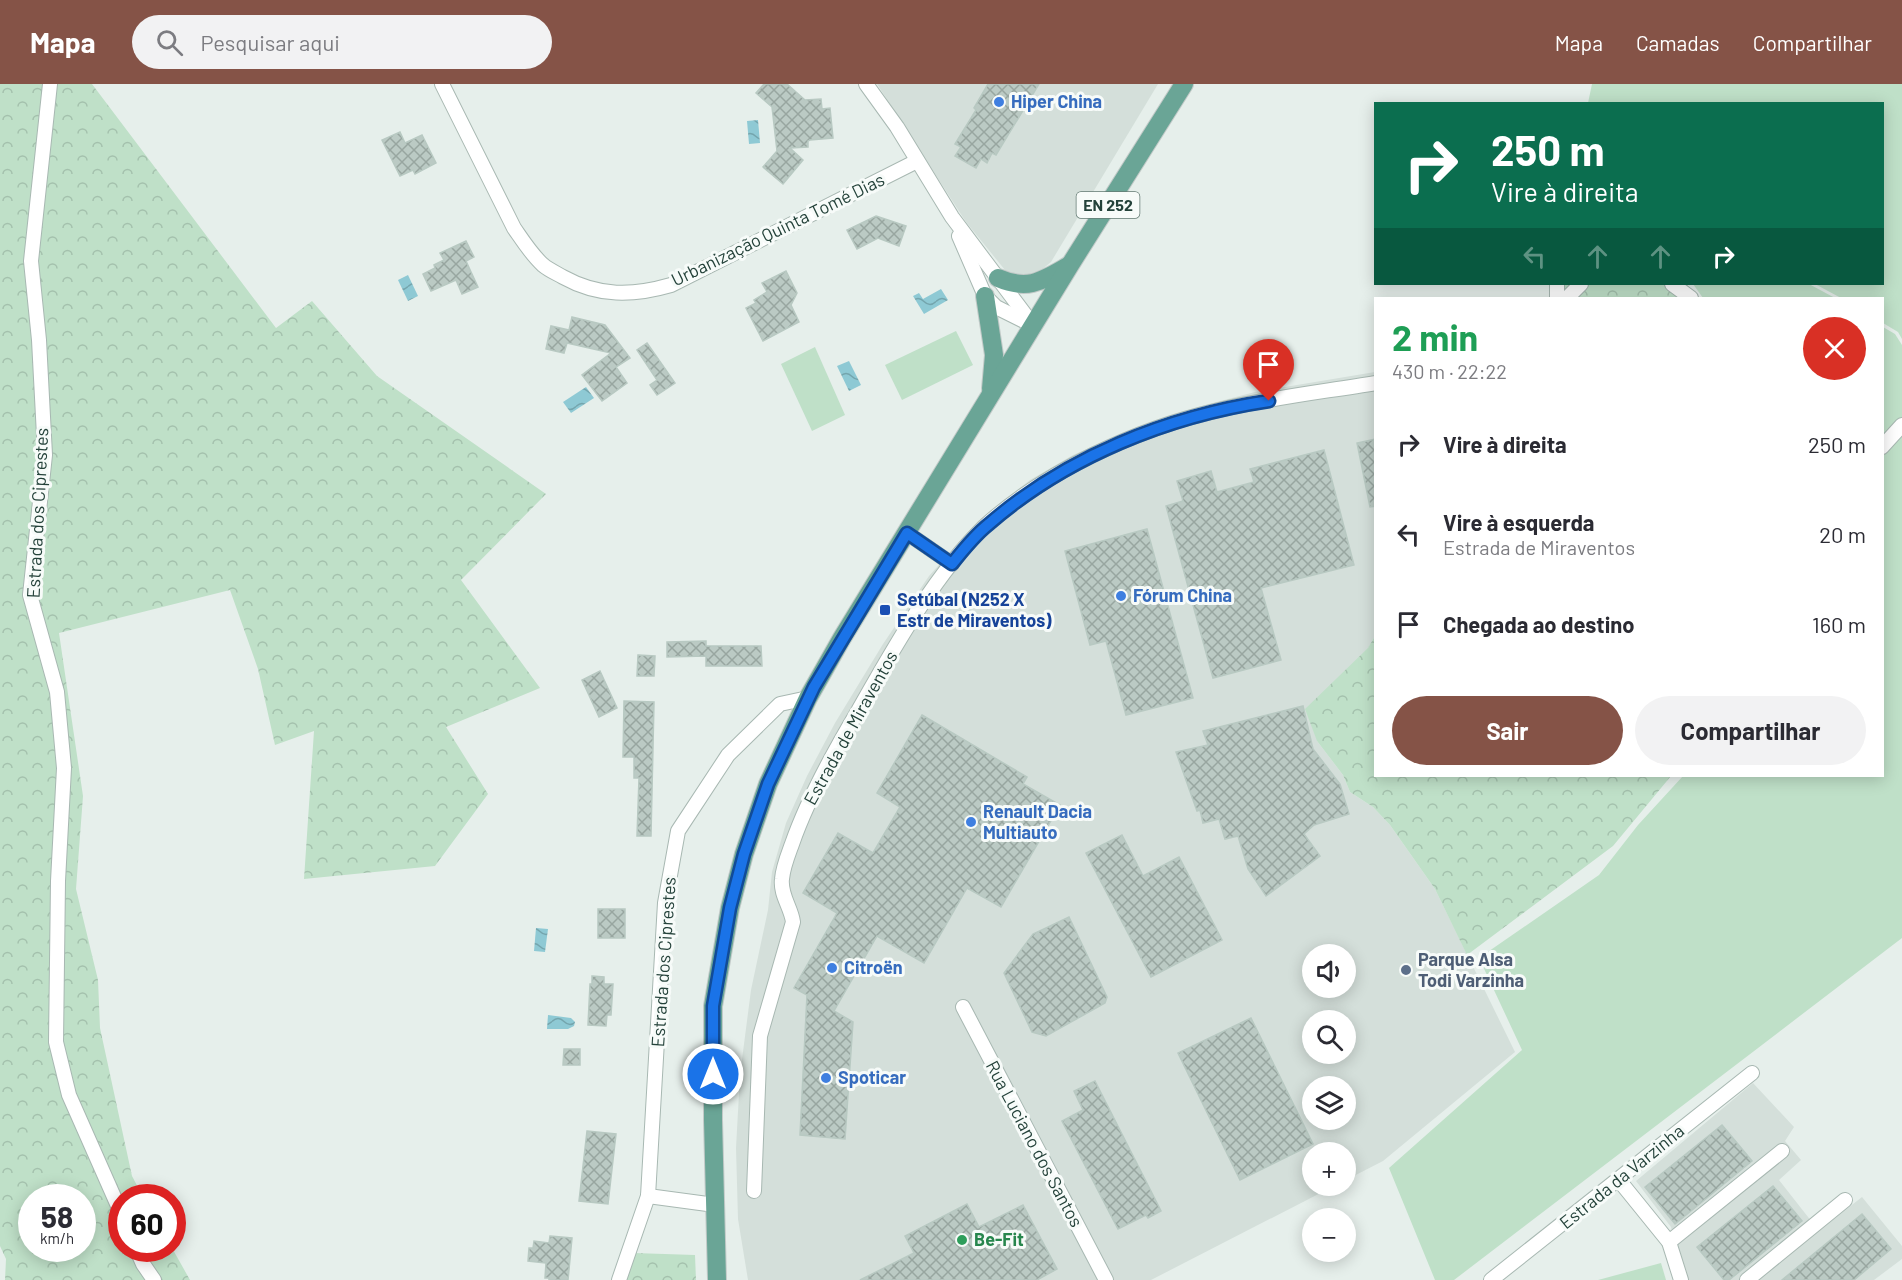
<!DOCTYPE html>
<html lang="pt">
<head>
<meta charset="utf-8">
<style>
	:root { --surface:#fff; --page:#f2f2f3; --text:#2b2b33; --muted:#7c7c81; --accent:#855347 }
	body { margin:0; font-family:Barlow,sans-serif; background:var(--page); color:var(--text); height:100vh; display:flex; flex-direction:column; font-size:22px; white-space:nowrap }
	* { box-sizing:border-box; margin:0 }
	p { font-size:20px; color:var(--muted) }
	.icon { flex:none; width:33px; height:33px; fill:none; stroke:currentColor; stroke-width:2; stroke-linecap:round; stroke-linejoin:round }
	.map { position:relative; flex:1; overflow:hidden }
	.drawer { position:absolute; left:1374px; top:213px; width:510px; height:480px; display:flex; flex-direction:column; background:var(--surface); border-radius:0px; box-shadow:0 3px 15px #0003 }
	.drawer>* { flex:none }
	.top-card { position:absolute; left:1374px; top:18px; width:510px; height:183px; border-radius:0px; box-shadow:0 3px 15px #0003; background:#0b6e4f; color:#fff; overflow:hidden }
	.tools { position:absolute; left:1302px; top:860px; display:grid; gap:12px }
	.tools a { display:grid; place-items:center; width:54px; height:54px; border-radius:50%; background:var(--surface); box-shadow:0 3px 15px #0003; font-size:30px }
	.speed { position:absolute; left:18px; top:1100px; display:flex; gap:12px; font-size:30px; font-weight:700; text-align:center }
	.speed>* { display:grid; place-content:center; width:78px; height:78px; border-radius:50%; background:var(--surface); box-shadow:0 3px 15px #0003; line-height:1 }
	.speed small { font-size:15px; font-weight:400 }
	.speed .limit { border:9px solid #d22; background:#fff; color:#111 }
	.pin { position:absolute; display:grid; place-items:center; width:51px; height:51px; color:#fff; margin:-62px -26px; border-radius:50% 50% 50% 0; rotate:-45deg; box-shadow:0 0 6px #0007 }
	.pin .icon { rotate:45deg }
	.me { position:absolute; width:66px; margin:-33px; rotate:0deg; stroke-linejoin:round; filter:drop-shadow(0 0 4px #0008) }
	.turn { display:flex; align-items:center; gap:21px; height:126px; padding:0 18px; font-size:27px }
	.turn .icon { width:78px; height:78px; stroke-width:2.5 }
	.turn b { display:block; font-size:42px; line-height:51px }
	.lanes { display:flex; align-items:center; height:57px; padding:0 18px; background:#0003; justify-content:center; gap:30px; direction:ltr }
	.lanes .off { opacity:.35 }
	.round { display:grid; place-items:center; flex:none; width:63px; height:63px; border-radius:32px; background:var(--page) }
	.overview { display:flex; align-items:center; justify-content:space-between; height:102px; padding:0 18px }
	h1 { font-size:36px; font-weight:700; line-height:45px; color:#1e9e55 }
	.button { display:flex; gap:12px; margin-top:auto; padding:12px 18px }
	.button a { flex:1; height:69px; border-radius:36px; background:var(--accent); color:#fff; font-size:24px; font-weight:700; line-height:69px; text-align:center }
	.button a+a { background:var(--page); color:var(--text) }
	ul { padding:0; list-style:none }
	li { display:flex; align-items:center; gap:18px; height:90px; padding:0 18px }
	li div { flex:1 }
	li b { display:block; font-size:22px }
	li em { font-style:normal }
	header { display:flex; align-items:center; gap:36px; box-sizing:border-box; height:84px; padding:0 30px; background:var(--accent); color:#fff }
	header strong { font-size:28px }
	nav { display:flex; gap:33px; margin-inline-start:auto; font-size:21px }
	.search { width:420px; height:54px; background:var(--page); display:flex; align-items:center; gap:15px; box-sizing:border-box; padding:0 21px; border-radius:33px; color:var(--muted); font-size:22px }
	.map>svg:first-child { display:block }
	.built { fill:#d4dfda; fill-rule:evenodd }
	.grass { fill:#bfe0c8 }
	.forest { fill:url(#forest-crowns); fill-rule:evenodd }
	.water { fill:url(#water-waves) }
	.building { fill:url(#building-cross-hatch); stroke:#b8c9c2; stroke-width:1.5 }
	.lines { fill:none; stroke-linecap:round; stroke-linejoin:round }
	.minor-casing { stroke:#a8b8b2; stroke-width:16 }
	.primary-casing { stroke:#c2cac8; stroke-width:20 }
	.minor { stroke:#fff; stroke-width:14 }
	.primary { stroke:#6aa596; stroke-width:18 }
	.route-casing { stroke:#114b97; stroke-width:15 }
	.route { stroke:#1a73e8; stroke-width:10 }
	.shop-dot { fill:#3f7fe0; stroke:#f7fbf9; stroke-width:2 }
	.transit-dot { fill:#1a4fb4; stroke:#f7fbf9; stroke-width:2 }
	.service-dot { fill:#5c6f8a; stroke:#f7fbf9; stroke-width:2 }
	.leisure-dot { fill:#2e9e5b; stroke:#f7fbf9; stroke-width:2 }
	.labels { text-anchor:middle; stroke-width:6; stroke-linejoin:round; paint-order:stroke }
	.shield { fill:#f7fbf9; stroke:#637a73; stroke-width:1.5 }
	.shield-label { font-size:16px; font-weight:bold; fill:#24423a }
	.shop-label { font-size:18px; font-weight:bold; fill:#366cbe; stroke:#f7fbf9; text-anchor:start }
	.street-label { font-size:18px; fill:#24423a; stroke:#f7fbf9 }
	.transit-label { font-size:18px; font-weight:bold; fill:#164399; stroke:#f7fbf9; text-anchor:start }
	.service-label { font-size:18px; font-weight:bold; fill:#4e5e75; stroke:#f7fbf9; text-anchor:start }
	.leisure-label { font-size:18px; font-weight:bold; fill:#27864d; stroke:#f7fbf9; text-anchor:start }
</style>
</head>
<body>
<header>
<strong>Mapa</strong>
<div class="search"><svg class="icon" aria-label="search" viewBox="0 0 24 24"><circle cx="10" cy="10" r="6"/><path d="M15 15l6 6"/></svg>Pesquisar aqui</div>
<nav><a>Mapa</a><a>Camadas</a><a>Compartilhar</a></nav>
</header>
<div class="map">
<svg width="1902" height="1196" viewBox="0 0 1902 1196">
	<defs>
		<pattern id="forest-crowns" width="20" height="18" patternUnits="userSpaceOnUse" patternTransform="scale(1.5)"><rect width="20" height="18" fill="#bfe0c8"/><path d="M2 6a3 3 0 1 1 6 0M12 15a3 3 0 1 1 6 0" fill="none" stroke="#a4c1ad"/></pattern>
		<pattern id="water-waves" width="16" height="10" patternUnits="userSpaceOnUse" patternTransform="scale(1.5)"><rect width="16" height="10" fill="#8ec9d4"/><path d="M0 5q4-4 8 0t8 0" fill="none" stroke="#74a5ad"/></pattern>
		<pattern id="building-cross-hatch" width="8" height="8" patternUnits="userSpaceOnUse" patternTransform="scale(1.5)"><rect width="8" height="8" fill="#bbcac4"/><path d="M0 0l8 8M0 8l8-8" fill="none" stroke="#98a6a0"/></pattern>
	</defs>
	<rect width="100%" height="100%" fill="#e6efeb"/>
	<g class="built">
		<polygon points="877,0 1158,0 1051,178 1039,188 1028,191 1016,190 1005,186 966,138"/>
		<path d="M1375,288V552L1317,657L1343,691L1350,708L1373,723L1390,741L1435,805L1515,968L1383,1077L1346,1096V1068H1312V1101H1336L1151,1196H748L738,1135L736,1064L740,991L751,906L768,826L772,788L786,739L807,692L835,639L883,560L929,492L978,437L1030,396L1073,371L1137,343L1205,321L1255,308ZM1312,870H1346V903H1312ZM1312,936H1346V969H1312ZM1312,1002H1346V1035H1312Z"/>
		<polygon points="1753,999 1794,1043 1785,1057 1801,1076 1779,1096 1819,1147 1862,1113 1902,1162 1902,1175 1874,1196 1686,1196 1671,1143 1636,1097"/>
	</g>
	<g class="grass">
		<polygon points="1592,0 1902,0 1902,255 1898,248 1883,239 1882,214 1841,214 1815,200 1882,200 1882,20 1588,19"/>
		<polygon points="1693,200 1809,200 1835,214 1703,214"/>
		<polygon points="1883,243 1895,250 1902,261 1902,854 1454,1196 1435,1196 1389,1084 1522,966 1479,874 1599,791 1638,741 1683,692 1882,692"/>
		<polygon points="956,247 973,281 902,316 885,281"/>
		<polygon points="815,263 845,331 812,347 781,280"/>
		<polygon points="1661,1179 1666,1196 1598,1196"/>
	</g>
	<g class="forest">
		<path d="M0,0H92L276,244L312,217L377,292L546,410L461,496L540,604L446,643L488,710L435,782L304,795L314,647L275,661L258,585L230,506L59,549L83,712L76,805L98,896L100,944L132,1092L143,1113H122V1164H172L190,1196H5L6,1175L0,1162ZM32,1113H82V1164H32Z"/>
		<polygon points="1565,200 1687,200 1695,214 1564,214"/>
		<polygon points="1375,552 1376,692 1671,692 1613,762 1467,871 1435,805 1390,741 1373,723 1350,708 1343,691 1317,657 1305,625 1368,564"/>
		<polygon points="634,1169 695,1171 696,1196 626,1196"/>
	</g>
	<g class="water">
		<polygon points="758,36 760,59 749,60 747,37"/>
		<polygon points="408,191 418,212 408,217 398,196"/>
		<polygon points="941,205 948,216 924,230 913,212 919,209 923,215"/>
		<polygon points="849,277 861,301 849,307 837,282"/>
		<polygon points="586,303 594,314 571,329 563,318"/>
		<polygon points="536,844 548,845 545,868 534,867"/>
		<polygon points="548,931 571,934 575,938 574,942 568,945 547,945"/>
	</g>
	<g class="building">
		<polygon points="764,0 787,0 805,16 821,15 822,25 830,24 833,54 810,56 808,57 808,63 790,64 803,76 783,100 763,83 777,67 772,23 756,9"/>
		<polygon points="988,0 1039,0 996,71 992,69 987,79 981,75 976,84 955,72 961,63 955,60 976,26 974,24"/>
		<polygon points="400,48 405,59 422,51 436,79 415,90 413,86 400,92 382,56"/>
		<polygon points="876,132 906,142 899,162 878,154 857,165 847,146"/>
		<polygon points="466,157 474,173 466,177 478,203 462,210 456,196 431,207 423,190 435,184 434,181 444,176 440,169"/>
		<polygon points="786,187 797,209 791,221 799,238 763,257 746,224 756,219 754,216 767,208 762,199"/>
		<polygon points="572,233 605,241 630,274 616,283 627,299 602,317 582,291 611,269 567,259 564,269 546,265 551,242 569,246"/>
		<polygon points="647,259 675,299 657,311 650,301 657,296 637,266"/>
		<polygon points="1376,355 1376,422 1370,423 1357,359"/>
		<polygon points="1324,366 1354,481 1261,504 1281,576 1213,594 1166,422 1183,417 1177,397 1211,387 1217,408 1254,398 1250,385"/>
		<polygon points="1147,445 1193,614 1126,631 1106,557 1090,561 1065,467"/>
		<polygon points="706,557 706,562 761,562 762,582 706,582 706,572 667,573 667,558"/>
		<polygon points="638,571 655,572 654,592 637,592"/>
		<polygon points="600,587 617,624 599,633 582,596"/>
		<polygon points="624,617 654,618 651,752 637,752 639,694 634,694 634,673 623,673"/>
		<polygon points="1303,622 1313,665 1340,700 1349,730 1314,741 1304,750 1320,772 1266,812 1248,785 1238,752 1225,755 1219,735 1203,739 1200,726 1197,727 1176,668 1208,661 1203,647"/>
		<polygon points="922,631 1027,693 1023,700 1060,721 1001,823 967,804 924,879 877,852 834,927 853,938 845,1055 800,1051 807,911 794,904 837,829 803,809 838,749 873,769 900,723 877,709"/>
		<polygon points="1122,751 1143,792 1179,773 1222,856 1151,893 1086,769"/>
		<rect x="598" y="825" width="27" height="29"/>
		<polygon points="1069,833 1107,913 1105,919 1046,952 1032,948 1004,889 1033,850"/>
		<polygon points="592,892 604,893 604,900 613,900 611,931 607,931 606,942 588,941 590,900 592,900"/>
		<polygon points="1251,934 1313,1060 1240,1096 1178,969"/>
		<polygon points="564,965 580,965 580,981 563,981"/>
		<polygon points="1095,997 1161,1127 1148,1134 1146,1131 1118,1145 1062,1037 1083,1026 1074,1007"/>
		<polygon points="1722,1041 1752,1077 1675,1140 1645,1103"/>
		<polygon points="587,1047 616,1050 608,1120 579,1117"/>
		<polygon points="1773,1102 1802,1137 1729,1196 1724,1196 1697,1163"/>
		<polygon points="967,1120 979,1143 1023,1121 1057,1185 1037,1196 860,1196 914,1169 905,1152"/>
		<polygon points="1862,1130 1891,1165 1854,1196 1782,1196"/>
		<polygon points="550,1152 572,1154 568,1196 549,1196 549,1194 545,1194 546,1179 528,1177 529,1164 533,1164 534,1157 549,1159"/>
	</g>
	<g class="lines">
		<g class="minor-casing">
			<g id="minor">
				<polyline points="50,0 31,177 39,256 45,371 30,511 57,608 64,684 58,797 56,958 69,1011 122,1131"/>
				<path d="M442,0L514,144C523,157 531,170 543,181C549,186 556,189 563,193C599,213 633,212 671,201L917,77"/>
				<polyline points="866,0 897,43 952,133 1033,241"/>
				<polyline points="959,152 985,212 996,223 1030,240"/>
				<polyline points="1672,200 1691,214"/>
				<polyline points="1557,214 1557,200"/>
				<polyline points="1567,214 1581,200"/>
				<polyline points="1882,363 1902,341"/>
				<polyline points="907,449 952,480"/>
				<polyline points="963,923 1106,1196"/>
				<polyline points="1618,1095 1669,1158 1681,1196"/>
				<path d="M754,1107L760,952L793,838C791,823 780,811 782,795C783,783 788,771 792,760C808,714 833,669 858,627C892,567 936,488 986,441C1046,387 1137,345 1215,327C1268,314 1322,308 1376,299"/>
				<polyline points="648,1112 715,1121"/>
				<polyline points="1669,1158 1782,1067"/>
				<polyline points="136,1164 143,1180 154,1196"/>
				<polyline points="619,1196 648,1112 665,819 678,747 728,671 780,620 808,614"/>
				<polyline points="1491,1196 1752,989"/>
				<polyline points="1747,1196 1845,1116"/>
			</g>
		</g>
		<g class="primary-casing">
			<g id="primary">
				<path d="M998,194C1028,207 1042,197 1068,182"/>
				<polyline points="985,212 994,271 991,305"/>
				<polyline points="717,1196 713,1036 713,922 730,824 744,770 768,700 808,614 842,554 1070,181 1184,0"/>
			</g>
		</g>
		<use href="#minor" class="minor"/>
		<use href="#primary" class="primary"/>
	</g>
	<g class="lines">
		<g class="route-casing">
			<path id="route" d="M713,990V922L730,824L744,770L768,700L814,603L907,449L952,480C963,466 975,451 989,440C1066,373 1168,332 1269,317"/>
		</g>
		<use href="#route" class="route"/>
	</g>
	<g class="shop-dot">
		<circle cx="999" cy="18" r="6"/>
		<circle cx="1121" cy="512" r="6"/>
		<circle cx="971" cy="738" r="6"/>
		<circle cx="832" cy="884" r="6"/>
		<circle cx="826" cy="994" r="6"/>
	</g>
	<rect class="transit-dot" x="879" y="520" width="12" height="12" rx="3"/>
	<circle class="service-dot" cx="1406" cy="886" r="6"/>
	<circle class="leisure-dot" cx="962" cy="1156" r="6"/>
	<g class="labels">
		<rect class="shield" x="1076.5" y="108" width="63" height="26" rx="4.5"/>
		<g class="shield-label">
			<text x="1108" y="127">EN 252</text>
		</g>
		<g class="shop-label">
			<text x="1011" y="24">Hiper China</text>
			<text x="1133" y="518">Fórum China</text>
			<text x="983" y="734">Renault Dacia<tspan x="983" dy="21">Multiauto</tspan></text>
			<text x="844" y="890">Citroën</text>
			<text x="838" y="1000">Spoticar</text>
		</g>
		<g class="street-label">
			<text transform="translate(778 146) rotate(-26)" y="6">Urbanização Quinta Tomé Dias</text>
			<text transform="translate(38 429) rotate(-87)" y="6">Estrada dos Ciprestes</text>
			<text transform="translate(851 644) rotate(-61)" y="6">Estrada de Miraventos</text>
			<text transform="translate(664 878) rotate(-86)" y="6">Estrada dos Ciprestes</text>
			<text transform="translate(1034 1060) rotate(62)" y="6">Rua Luciano dos Santos</text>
			<text transform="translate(1622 1093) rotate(-39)" y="6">Estrada da Varzinha</text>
		</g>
		<g class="transit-label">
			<text x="897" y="522">Setúbal (N252 X<tspan x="897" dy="21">Estr de Miraventos)</tspan></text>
		</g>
		<g class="service-label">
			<text x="1418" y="882">Parque Alsa<tspan x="1418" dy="21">Todi Varzinha</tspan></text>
		</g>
		<g class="leisure-label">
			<text x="974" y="1162">Be-Fit</text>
		</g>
	</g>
</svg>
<div class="tools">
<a><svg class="icon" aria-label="sound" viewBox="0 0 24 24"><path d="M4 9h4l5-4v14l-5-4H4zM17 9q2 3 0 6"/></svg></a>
<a><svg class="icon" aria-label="search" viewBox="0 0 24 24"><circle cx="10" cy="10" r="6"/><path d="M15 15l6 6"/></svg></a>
<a><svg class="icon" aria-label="layers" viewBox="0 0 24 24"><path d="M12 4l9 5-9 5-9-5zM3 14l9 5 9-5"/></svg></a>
<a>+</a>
<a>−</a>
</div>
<div class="speed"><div>58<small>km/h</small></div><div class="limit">60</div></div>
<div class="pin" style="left:1269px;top:317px;background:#d93025"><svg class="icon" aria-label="arrive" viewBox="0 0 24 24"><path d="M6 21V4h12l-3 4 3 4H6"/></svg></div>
<svg class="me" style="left:713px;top:990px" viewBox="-20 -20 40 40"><circle r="17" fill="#1a73e8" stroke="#fff" stroke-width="3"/><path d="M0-11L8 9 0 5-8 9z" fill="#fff"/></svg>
<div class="top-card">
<div class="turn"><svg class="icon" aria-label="right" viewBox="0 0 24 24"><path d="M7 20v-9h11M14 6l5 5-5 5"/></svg><div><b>250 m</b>Vire à direita</div></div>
<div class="lanes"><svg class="icon off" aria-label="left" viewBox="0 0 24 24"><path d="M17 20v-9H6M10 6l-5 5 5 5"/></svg><svg class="icon off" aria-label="ahead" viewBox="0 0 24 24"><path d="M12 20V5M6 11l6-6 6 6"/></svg><svg class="icon off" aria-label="ahead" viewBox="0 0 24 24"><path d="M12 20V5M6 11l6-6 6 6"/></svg><svg class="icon" aria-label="right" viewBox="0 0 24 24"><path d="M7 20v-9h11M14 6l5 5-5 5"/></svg></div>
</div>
<section class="drawer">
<div class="overview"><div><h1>2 min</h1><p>430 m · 22:22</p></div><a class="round" style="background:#d93025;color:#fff"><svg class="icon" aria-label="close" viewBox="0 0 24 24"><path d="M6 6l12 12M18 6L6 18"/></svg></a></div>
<ul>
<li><svg class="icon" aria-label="right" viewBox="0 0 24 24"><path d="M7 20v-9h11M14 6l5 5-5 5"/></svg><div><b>Vire à direita</b></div><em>250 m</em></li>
<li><svg class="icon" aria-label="left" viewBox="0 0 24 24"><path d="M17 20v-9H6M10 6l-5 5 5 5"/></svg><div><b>Vire à esquerda</b><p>Estrada de Miraventos</p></div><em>20 m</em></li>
<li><svg class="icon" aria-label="arrive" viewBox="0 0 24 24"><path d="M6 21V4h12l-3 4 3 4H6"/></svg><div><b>Chegada ao destino</b></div><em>160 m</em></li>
</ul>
<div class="button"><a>Sair</a><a>Compartilhar</a></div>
</section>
</div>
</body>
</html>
